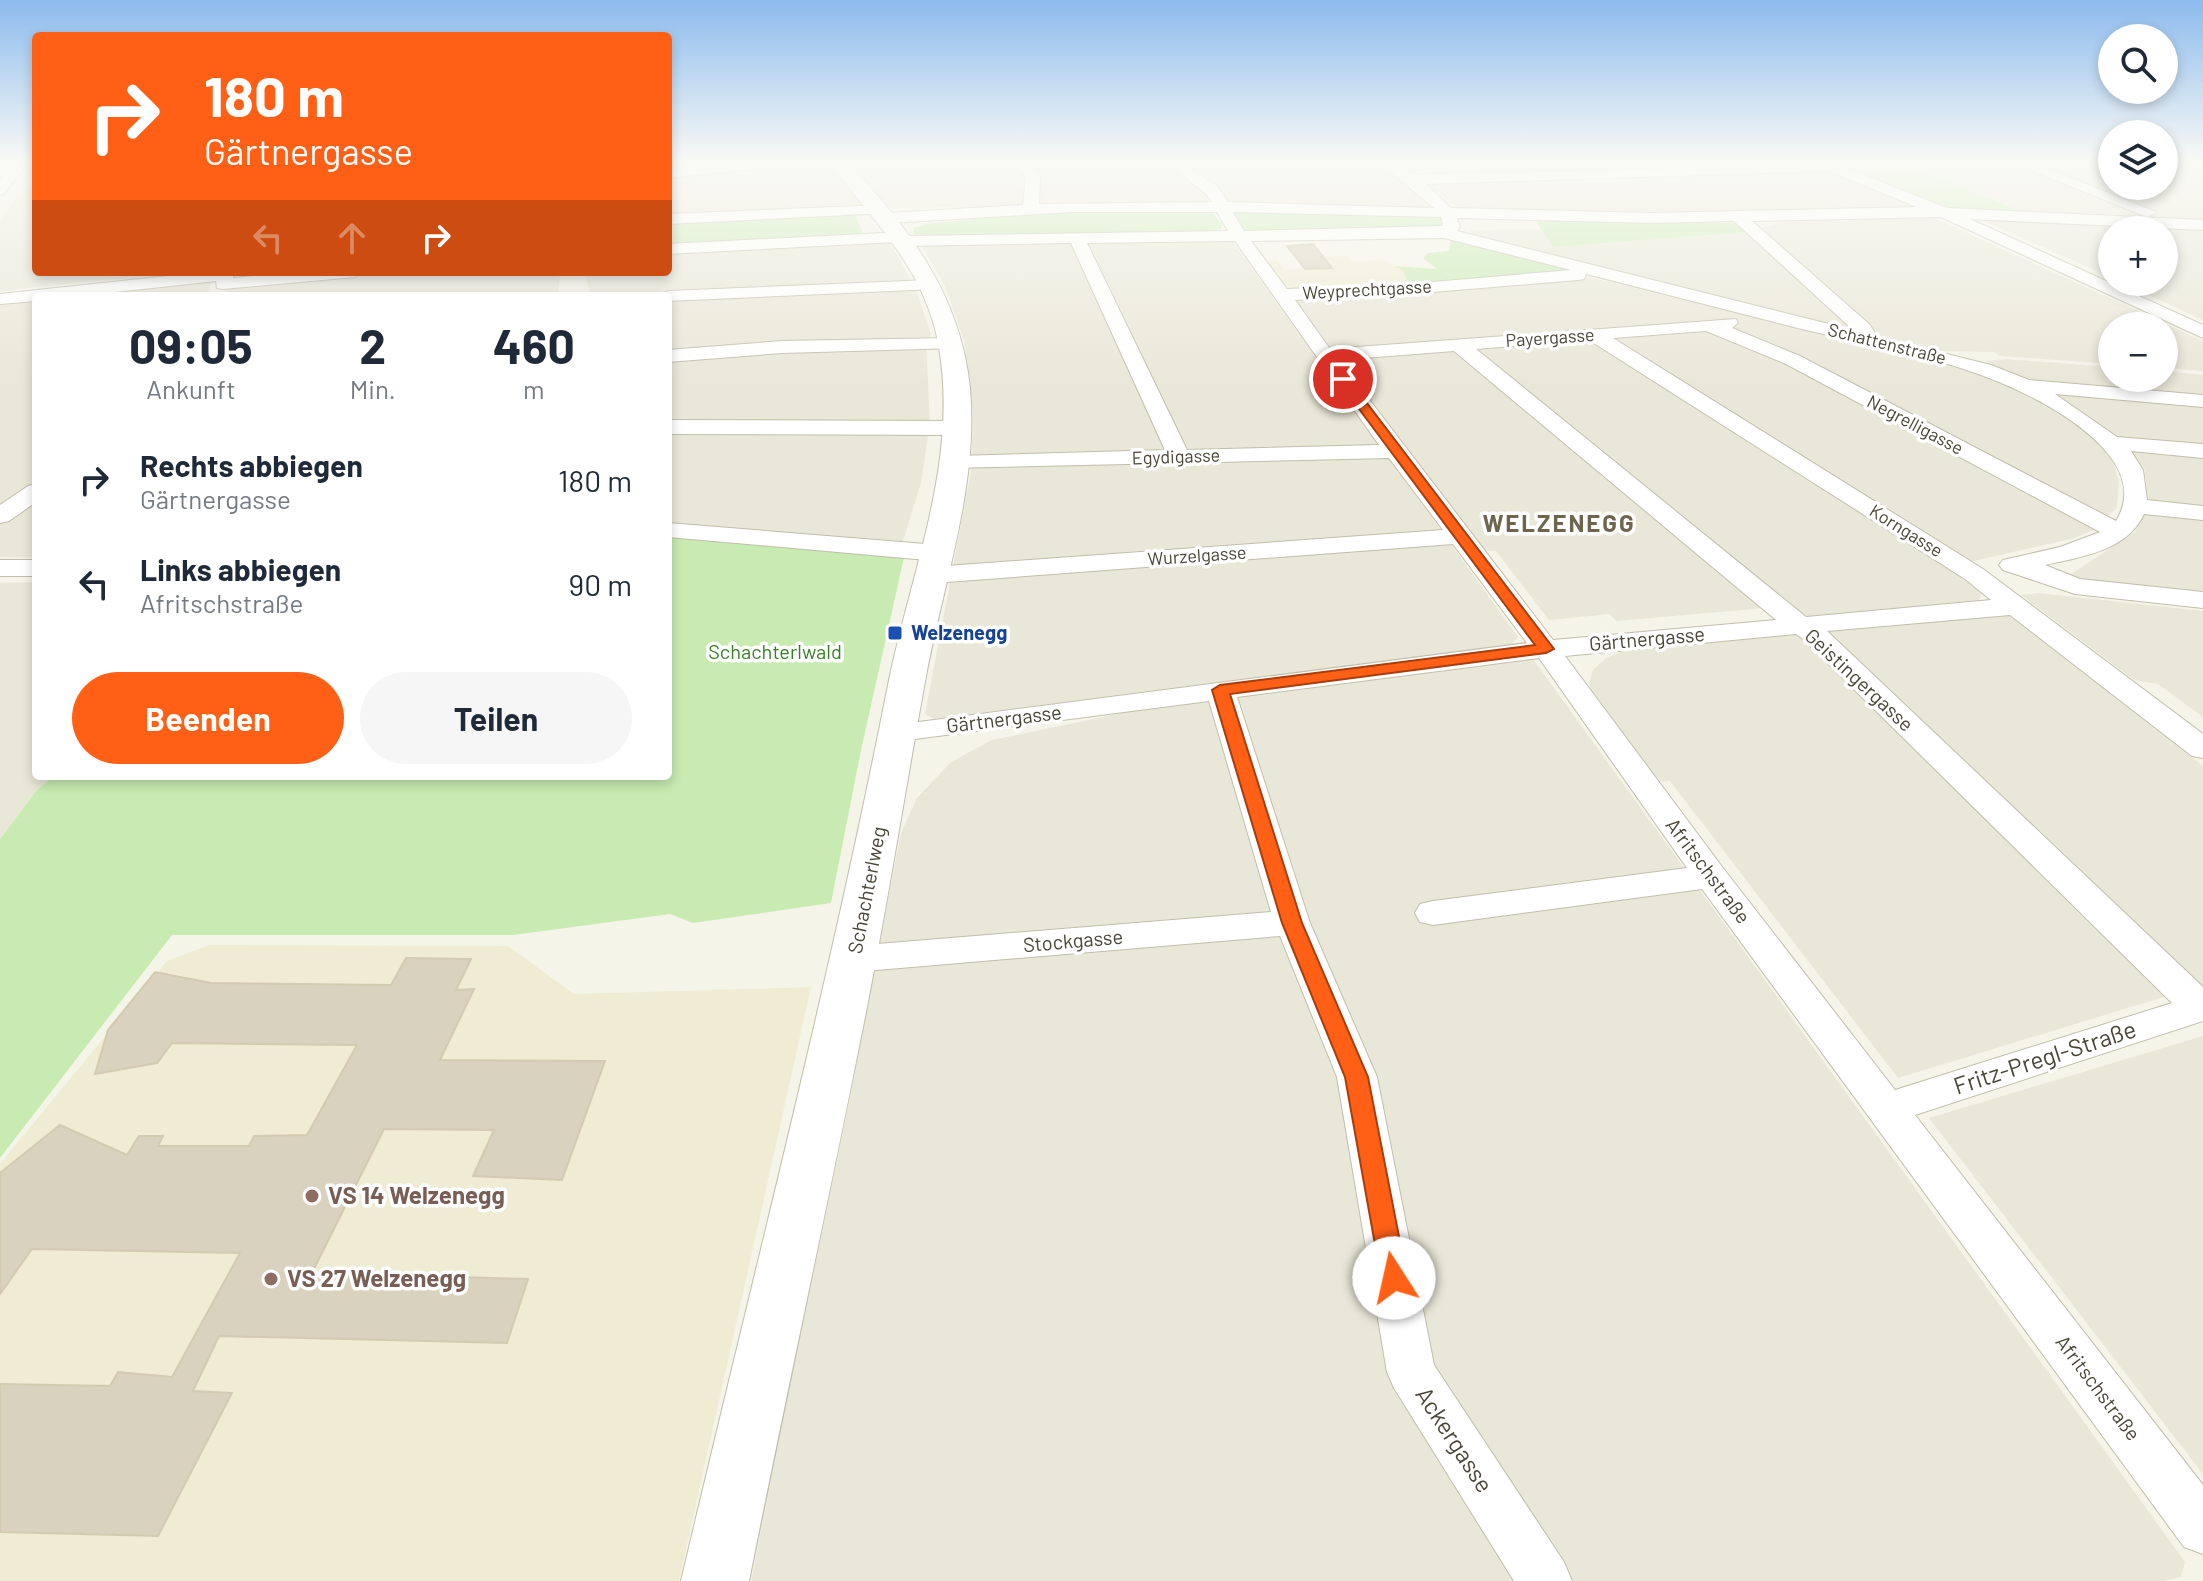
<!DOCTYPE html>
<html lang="de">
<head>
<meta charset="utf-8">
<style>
	:root { --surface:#fff; --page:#f6f6f7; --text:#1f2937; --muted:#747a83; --accent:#ff6016 }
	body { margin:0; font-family:Barlow,sans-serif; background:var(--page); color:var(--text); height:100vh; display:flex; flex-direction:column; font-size:30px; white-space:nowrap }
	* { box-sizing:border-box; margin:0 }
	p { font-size:26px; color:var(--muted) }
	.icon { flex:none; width:44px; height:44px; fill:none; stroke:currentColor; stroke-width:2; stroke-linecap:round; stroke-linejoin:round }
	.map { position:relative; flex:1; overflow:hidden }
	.panel { position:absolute; left:32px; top:292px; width:640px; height:488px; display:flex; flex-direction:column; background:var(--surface); border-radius:8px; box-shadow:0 4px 12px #0003 }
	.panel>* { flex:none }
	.guide { position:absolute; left:32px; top:32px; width:640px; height:244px; border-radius:8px; box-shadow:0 4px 12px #0003; background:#ff6016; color:#fff; overflow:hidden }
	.controls { position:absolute; left:2098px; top:24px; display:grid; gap:16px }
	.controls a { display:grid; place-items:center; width:80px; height:80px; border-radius:50%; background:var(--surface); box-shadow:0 4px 12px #0003; font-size:40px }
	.pin { position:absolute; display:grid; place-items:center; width:68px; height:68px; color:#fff; margin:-34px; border:4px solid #fff; border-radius:50%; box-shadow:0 2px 8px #0007 }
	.me { position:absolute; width:88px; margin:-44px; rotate:350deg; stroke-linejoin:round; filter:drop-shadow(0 0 6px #0008) }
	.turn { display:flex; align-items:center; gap:28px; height:168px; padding:0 40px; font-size:36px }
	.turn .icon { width:104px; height:104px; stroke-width:2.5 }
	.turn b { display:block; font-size:56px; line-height:68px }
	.lanes { display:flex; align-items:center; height:76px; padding:0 40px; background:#0003; justify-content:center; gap:40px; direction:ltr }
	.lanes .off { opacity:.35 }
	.eta { display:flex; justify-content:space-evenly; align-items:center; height:136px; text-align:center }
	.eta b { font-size:48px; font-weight:700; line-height:56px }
	.cta { display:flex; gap:16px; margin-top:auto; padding:16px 40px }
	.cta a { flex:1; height:92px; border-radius:48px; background:var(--accent); color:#fff; font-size:32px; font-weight:700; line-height:92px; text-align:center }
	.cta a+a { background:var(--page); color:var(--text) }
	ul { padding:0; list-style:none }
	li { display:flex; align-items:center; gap:24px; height:104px; padding:0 40px }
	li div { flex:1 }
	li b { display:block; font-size:30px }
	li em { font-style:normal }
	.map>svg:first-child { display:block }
	.residential { fill:#e9e7d7 }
	.education { fill:#efecd3 }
	.green { fill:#c7ebb0 }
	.building { fill:#d8d2be; stroke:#d3cbb1; stroke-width:2 }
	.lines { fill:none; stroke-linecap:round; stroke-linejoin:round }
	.minor-casing { stroke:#c1beab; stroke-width:2 }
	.tertiary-casing { stroke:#c1beab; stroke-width:2 }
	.minor { fill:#fff; fill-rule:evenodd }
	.tertiary { fill:#fff; fill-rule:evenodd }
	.route { fill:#ff6016; stroke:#a63e0e; stroke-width:2 }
	.transit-dot { fill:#1a4fb4; stroke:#fff; stroke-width:3 }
	.education-dot { fill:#8d6e63; stroke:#fff; stroke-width:3 }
	.labels { text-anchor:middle; stroke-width:7; stroke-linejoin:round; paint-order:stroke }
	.far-street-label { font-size:18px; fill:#4a4537; stroke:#fff }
	.transit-label { font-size:20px; font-weight:bold; fill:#164399; stroke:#fff; text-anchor:start }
	.street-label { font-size:20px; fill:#4a4537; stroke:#fff }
	.park-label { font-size:20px; fill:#397f26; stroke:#fff }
	.far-district-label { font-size:24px; font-weight:bold; letter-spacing:2px; fill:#6d664d; stroke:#fff }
	.near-street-label { font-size:24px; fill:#4a4537; stroke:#fff }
	.near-education-label { font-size:24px; font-weight:bold; fill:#785e54; stroke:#fff; text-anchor:start }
</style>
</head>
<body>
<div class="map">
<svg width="2203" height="1581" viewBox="0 0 2203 1581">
	<rect width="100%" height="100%" fill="#f5f4e9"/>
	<g class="residential">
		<polygon points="668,164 830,164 869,206 668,217"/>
		<polygon points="848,164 1379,164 1405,182 1431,206 1425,209 1106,204 889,208"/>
		<polygon points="1397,164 1810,164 1914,206 1699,215 1460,209"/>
		<polygon points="1908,164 2112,164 2112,186 2164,186 2164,164 2203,164 2203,320 2120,282 2164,282 2164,230 2112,230 2112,278 1980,219 2043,220"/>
		<polygon points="36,187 36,272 185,272 0,291 0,220 23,188"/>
		<polygon points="1930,216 2203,341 2203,371 2164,368 2164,326 2112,326 2112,364 2001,356 1994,352 1939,351 1474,237 1470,230 1540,229 1553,247 1749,232 1781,222"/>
		<polygon points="1230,238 1518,637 1512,644 934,719 925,714 971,472 973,413 964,340 945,286 921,245"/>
		<polygon points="889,240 916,290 931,334 926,341 930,423 921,483 902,544 668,525 668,296 590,296 585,272 668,272 668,251"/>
		<polygon points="376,272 560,272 558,296 225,296 231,286"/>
		<polygon points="1589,277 1989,374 2074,423 2101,444 2113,463 2119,481 2117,507 2096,529 2075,538 1947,567 1981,593 1979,600 1810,616 1765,608 1616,621 1610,614 1549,620 1496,551 1483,551 1293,300"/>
		<polygon points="213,281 205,296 44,296"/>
		<polygon points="36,297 36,484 0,508 0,301"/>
		<polygon points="2005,359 2112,367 2112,378 2164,378 2164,371 2203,375 2203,595 2077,582 2068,576 2135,532 2148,499 2145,470 2130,450 2024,381 1985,361"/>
		<polygon points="36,499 36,558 0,557 0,524"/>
		<polygon points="36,582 36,776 54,776 37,790 0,839 0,583"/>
		<polygon points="2038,593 2203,611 2203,717 2158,684 2134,680 2021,595"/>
		<polygon points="2008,614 2203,766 2203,985 1898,1078 1670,781 1658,782 1591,695 1589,682 1593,670 1606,658 1628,649"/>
		<polygon points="1533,659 2185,1562 2181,1577 2162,1581 751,1581 901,833 917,798 951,762 992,740 1123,713"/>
		<polygon points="2203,1036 2203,1474 1929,1118"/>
	</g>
	<g class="education">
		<polygon points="1347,256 1353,262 1382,260 1404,271 1408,286 1291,292 1264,263 1277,260 1285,270 1331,268 1323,257"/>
		<polygon points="210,945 508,946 574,994 811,987 679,1581 0,1581 0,1164 167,961"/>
	</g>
	<g class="green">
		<polygon points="1839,164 1905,164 2025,213 1958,211"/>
		<polygon points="1232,209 1438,215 1444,226 1438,229 1245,231"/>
		<polygon points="1041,212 1204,212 1213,214 1222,224 1221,229 1212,231 921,238 913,234 914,228 927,224"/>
		<polygon points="842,215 856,216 864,236 668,246 668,223"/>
		<polygon points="1535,220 1733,223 1749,232 1553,247"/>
		<polygon points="1451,239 1568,268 1569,274 1408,286 1404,271 1394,266 1437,269 1423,258 1428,253 1449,251"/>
		<polygon points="668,535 905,553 861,750 831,903 693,923 670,914 513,935 172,935 0,1158 0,839 37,790 54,776 668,776"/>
	</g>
	<g class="building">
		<polygon points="1313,244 1332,268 1305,269 1287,246"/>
		<polygon points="406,958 471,959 456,990 474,989 440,1060 605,1061 562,1180 473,1176 494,1130 384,1129 312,1273 528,1279 507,1343 219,1336 193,1391 232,1393 158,1536 0,1532 0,1384 110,1386 118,1372 172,1377 240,1253 32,1249 0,1294 0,1173 60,1125 127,1155 139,1136 163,1136 158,1146 249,1146 254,1136 307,1135 357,1045 172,1043 157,1063 95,1074 108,1030 155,972 211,983 391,985"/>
	</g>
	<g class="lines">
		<g class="minor-casing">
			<g id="minor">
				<polygon points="11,164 26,164 5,193 0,195 0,180"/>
				<polygon points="716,164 768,164 761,168 668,178 668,170"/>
				<path d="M1012,164H1029L1040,175L1039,204L1212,202C1203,186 1182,182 1176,164H1190L1192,170L1217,186L1228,202L1434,208L1381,164H1398L1415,175L1836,164L1947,208L2203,220V230L1970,219L2203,325V338L1941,217L1752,221L1869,324L1878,337L1991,365L2029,380L2203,395V407L2055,394L2117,437L2203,444V458L2131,451L2143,470L2147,500L2203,506V520L2144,514C2127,551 2081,557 2045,565L2080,579L2203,592V608L2075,594L2003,570L1999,565L2003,560L2060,547L2100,532L1786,364L1706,331L1613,338L1983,569L2203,734V758L2192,756L2010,615L1827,631L2203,987V1021L1915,1115L2203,1485V1554L2184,1547L1702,889L1433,925L1420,922L1415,913L1420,904L1433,901L1687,868L1539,658L1237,697L1310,923L1377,1077L1434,1365L1564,1562L1572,1581H1514L1394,1388L1387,1372L1337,1077L1280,936L853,972L840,968L835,959L840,950L853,946L1271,912L1209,701L899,741L888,738L884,732L888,726L1527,643L1453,544L933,583L924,581L920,575L924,569L933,567L1443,530L1389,458L947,468L944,463L947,458L955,456L1165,450L1071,243L905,246L898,242L668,254V244L903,232L911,236L1228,231L1217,212H1073L889,223L881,218L889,213L1023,205L1026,176ZM1828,171L1917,207L1653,213L1451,208L1426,184ZM1233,212L1441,217L1443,226L1244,231ZM1457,218L1653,223L1734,221L1853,330L1457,231L1460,227ZM1444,238L1571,270L1409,284L1287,289L1251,241ZM1235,241L1379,445L1187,450L1087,243ZM1586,274C1653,291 1720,308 1786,325C1848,341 1922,353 1981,375C2029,392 2158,453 2116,521L1800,356L1732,328L1738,323L1736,319L1330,349L1295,300L1409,294L1578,280L1584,279ZM1589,340L1965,579L1991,600L1806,617L1476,349ZM1454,351L1776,620L1553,640L1339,360ZM1796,634L1803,639L2172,1003L1895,1090L1723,868L1565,656Z"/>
				<polygon points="2015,164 2036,164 2156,212 2148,217 2142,215"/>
				<polygon points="881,205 889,210 887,213 668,224 668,214"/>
				<polygon points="205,272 233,272 233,278 297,272 364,272 355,277 223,289 217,288 216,281 79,296 36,296 36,301 0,304 0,294"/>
				<polygon points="930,280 939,285 936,289 668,301 668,296 659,296 668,291"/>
				<polygon points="951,338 961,344 958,348 782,353 668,362 668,350 782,341"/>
				<polygon points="668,420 958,421 969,428 958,435 668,434"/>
				<polygon points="36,484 36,502 9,521 0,523 0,505 28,486"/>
				<polygon points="668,523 938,545 947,548 951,553 947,558 938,561 668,537"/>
				<rect x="0" y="560" width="36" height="16"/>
			</g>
		</g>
		<g class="tertiary-casing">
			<path id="tertiary" d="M830,164H849C910,229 961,297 970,388C979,490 941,588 924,687C903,803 885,920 861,1037C825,1218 785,1399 749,1581H681C751,1284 828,989 887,690C909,575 959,466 939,347C926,271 875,222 830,164Z"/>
		</g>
		<use href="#minor" class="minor"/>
		<use href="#tertiary" class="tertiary"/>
	</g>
	<linearGradient id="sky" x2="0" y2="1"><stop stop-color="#8cbbed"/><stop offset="0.42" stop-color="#fafaf5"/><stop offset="1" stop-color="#fafaf5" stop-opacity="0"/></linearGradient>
	<rect width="2203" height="386" fill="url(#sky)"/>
	<polygon class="route" points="1343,376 1347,377 1554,649 1546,653 1230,694 1302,923 1368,1077 1407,1278 1403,1286 1394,1289 1384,1286 1381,1278 1345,1077 1282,923 1212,690 1220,685 1535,645 1339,382 1339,377"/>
	<rect class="transit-dot" x="887" y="625" width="16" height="16" rx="4"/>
	<g class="education-dot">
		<circle cx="312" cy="1196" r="8"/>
		<circle cx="271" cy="1279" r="8"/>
	</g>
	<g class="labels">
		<g class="far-street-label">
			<text transform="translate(1367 290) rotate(-3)" y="6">Weyprechtgasse</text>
			<text transform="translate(1550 338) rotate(-4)" y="6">Payergasse</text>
			<text transform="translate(1887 344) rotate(14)" y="6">Schattenstraße</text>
			<text transform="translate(1915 425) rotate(28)" y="6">Negrelligasse</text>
			<text transform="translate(1176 457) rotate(-2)" y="6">Egydigasse</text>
			<text transform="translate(1906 531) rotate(32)" y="6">Korngasse</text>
			<text transform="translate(1197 556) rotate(-4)" y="6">Wurzelgasse</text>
		</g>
		<g class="transit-label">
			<text x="911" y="640">Welzenegg</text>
		</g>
		<g class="street-label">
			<text transform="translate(1647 639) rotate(-5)" y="7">Gärtnergasse</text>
			<text transform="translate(1859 680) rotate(43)" y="7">Geistingergasse</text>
			<text transform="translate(1004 719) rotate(-7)" y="7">Gärtnergasse</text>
			<text transform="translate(1708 871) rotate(53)" y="7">Afritschstraße</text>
			<text transform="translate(867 890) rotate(-79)" y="7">Schachterlweg</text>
			<text transform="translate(1073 941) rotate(-5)" y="7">Stockgasse</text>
			<text transform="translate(2098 1388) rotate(53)" y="7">Afritschstraße</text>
		</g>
		<g class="park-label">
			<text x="775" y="659">Schachterlwald</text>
		</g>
		<g class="far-district-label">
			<text x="1559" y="532">WELZENEGG</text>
		</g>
		<g class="near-street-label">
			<text transform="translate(2045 1058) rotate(-18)" y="8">Fritz-Pregl-Straße</text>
			<text transform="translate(1454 1440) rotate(57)" y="8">Ackergasse</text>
		</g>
		<g class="near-education-label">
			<text x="328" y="1204">VS 14 Welzenegg</text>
			<text x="287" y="1287">VS 27 Welzenegg</text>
		</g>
	</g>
</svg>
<div class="controls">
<a><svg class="icon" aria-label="search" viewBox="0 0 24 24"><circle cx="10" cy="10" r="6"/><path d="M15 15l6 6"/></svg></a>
<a><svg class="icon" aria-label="layers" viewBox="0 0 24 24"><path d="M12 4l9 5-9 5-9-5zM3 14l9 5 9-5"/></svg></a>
<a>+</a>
<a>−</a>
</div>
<div class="pin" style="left:1343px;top:379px;background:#d93025"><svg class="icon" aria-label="arrive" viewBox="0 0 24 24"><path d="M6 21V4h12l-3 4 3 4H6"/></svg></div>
<svg class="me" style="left:1394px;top:1278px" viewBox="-20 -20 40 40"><circle r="19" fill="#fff"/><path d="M0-13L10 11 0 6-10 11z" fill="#ff6016"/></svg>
<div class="guide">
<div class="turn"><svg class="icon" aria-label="right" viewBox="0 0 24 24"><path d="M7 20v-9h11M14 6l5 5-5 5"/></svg><div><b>180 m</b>Gärtnergasse</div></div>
<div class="lanes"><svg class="icon off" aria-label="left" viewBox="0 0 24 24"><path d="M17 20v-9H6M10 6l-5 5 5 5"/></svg><svg class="icon off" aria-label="ahead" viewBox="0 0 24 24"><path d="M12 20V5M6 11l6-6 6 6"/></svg><svg class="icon" aria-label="right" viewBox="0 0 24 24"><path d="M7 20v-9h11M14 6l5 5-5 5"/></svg></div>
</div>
<section class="panel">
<div class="eta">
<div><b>09:05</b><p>Ankunft</p></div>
<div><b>2</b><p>Min.</p></div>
<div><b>460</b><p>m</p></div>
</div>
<ul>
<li><svg class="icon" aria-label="right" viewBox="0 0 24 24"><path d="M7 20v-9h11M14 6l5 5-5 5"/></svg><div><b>Rechts abbiegen</b><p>Gärtnergasse</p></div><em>180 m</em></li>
<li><svg class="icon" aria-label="left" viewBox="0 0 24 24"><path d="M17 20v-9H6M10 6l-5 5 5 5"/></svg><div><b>Links abbiegen</b><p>Afritschstraße</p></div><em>90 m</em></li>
</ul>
<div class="cta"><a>Beenden</a><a>Teilen</a></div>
</section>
</div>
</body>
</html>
